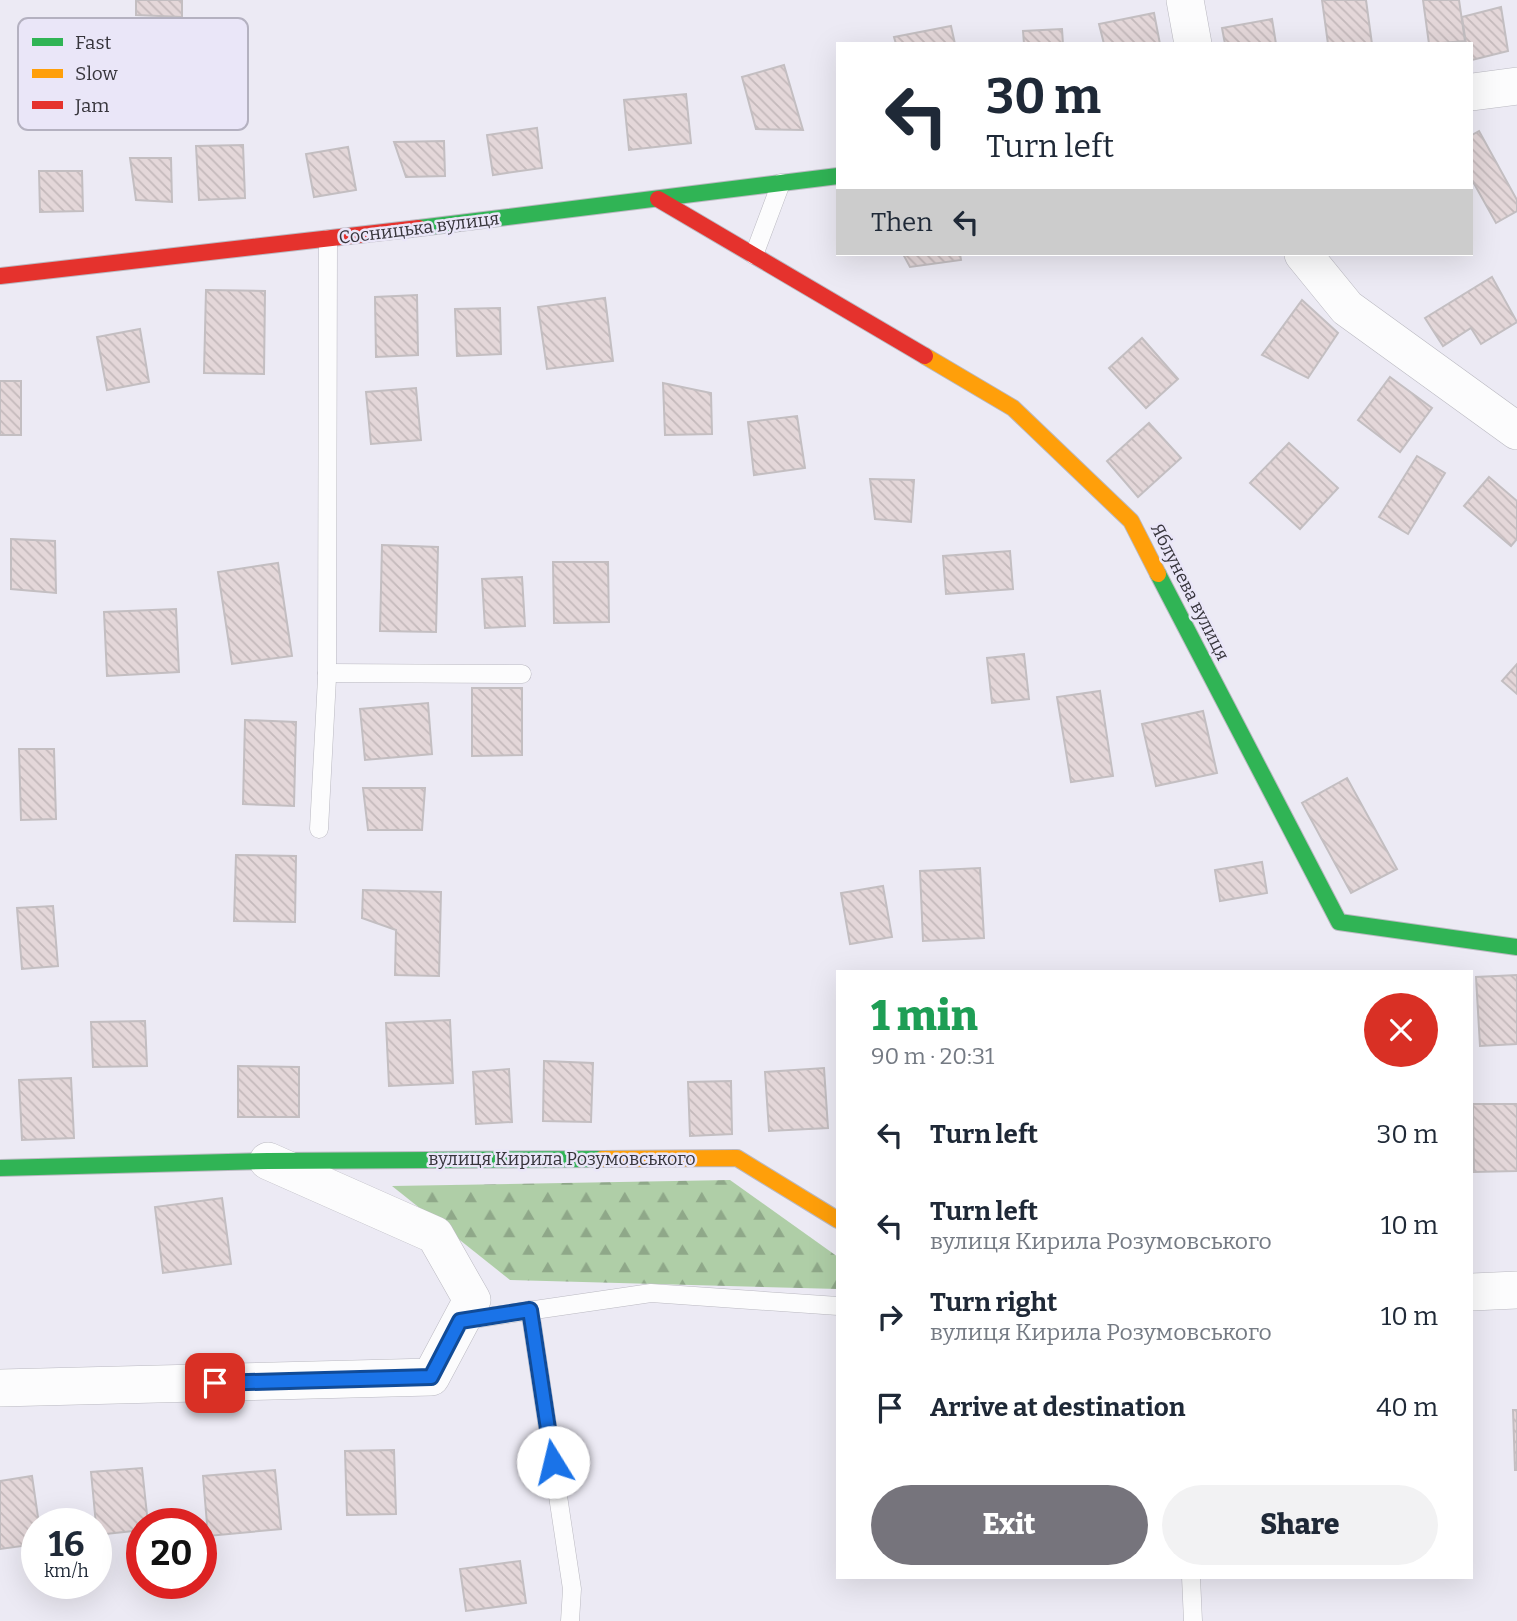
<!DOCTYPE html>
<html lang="en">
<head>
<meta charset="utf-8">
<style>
	:root { --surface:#fff; --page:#f2f2f3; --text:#1f2937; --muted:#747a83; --accent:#76747c }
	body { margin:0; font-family:Bitter,serif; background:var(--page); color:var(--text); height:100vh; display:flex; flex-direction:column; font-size:26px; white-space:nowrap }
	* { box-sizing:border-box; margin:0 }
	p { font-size:23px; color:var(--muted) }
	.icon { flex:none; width:38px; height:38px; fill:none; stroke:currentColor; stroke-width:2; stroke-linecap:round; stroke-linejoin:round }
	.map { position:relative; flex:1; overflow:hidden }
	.details { position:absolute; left:836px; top:970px; width:637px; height:609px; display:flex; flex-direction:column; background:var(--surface); border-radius:0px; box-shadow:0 7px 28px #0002 }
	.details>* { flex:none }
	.banner { position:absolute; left:836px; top:42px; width:637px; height:214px; border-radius:0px; box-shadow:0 7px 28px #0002; background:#fff; color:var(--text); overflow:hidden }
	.speed { position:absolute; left:21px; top:1508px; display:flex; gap:14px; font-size:35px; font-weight:700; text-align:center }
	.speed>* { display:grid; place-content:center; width:91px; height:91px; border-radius:50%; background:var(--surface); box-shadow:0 7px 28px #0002; line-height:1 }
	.speed small { font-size:18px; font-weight:400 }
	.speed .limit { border:10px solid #d22; background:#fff; color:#111 }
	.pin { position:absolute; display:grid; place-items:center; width:60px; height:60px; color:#fff; margin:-30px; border-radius:14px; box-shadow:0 4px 10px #0006 }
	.me { position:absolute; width:77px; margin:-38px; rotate:351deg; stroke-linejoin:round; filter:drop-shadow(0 0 5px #0008) }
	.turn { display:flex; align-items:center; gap:24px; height:147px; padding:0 35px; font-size:32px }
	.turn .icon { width:91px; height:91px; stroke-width:2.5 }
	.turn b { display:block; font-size:49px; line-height:60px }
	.then { display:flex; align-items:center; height:66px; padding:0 35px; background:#0003; gap:14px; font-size:26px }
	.round { display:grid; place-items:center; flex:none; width:74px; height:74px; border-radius:37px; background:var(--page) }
	.head { display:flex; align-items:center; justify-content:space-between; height:119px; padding:0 35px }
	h1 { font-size:42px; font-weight:800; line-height:52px; color:#1e9e55 }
	.button { display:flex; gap:14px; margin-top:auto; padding:14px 35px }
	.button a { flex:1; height:80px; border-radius:42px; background:var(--accent); color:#fff; font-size:28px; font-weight:800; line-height:80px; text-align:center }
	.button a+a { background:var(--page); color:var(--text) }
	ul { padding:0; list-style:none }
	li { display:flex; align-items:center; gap:21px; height:91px; padding:0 35px }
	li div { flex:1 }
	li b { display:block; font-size:26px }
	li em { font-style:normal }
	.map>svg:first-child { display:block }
	.forest { fill:url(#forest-firs) }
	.building { fill:url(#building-back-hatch); stroke:#c3bec1; stroke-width:2 }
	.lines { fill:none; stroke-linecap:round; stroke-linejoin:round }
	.lane-casing { stroke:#bab9c1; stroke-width:19 }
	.street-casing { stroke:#bab9c1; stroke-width:38 }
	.fast-casing { stroke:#bab9c1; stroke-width:18 }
	.slow-casing { stroke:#bab9c1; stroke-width:18 }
	.jam-casing { stroke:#bab9c1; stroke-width:18 }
	.lane { stroke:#fcfcfd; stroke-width:18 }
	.street { stroke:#fcfcfd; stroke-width:37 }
	.fast { stroke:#30b455; stroke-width:16 }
	.slow { stroke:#ff9f0a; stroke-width:16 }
	.jam { stroke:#e5322d; stroke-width:16 }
	.route-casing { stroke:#114b97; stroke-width:18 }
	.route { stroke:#1a73e8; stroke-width:12 }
	.labels { text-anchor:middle; stroke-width:5; stroke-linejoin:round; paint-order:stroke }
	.street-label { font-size:18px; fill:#37353c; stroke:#eae6f8 }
	.key { fill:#eae6f8; stroke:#b4b1c0; stroke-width:2 }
	.key-label { font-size:19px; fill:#37353c }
</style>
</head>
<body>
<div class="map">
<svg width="1517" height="1621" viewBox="0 0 1517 1621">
	<defs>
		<pattern id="forest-firs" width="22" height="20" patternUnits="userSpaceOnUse" patternTransform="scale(1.75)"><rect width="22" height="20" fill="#afcea7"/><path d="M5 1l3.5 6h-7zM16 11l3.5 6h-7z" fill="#8fa889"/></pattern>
		<pattern id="building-back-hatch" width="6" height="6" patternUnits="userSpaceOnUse" patternTransform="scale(1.75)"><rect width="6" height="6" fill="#e4d7d9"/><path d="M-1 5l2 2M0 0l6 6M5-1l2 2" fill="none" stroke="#c4b9bb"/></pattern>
	</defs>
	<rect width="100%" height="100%" fill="#eceaf4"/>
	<polygon class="forest" points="730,1180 838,1257 838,1289 510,1280 392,1186"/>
	<g class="building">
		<polygon points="136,0 182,0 182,17 136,15"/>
		<polygon points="1322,0 1366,0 1372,44 1328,44"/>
		<polygon points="1423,0 1459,0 1465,41 1429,44"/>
		<polygon points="1501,7 1508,51 1472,60 1472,44 1466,44 1462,17"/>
		<polygon points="1154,13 1160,44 1104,44 1099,24"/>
		<polygon points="1272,19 1276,44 1225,44 1222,28"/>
		<polygon points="951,26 955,44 896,44 894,37"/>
		<polygon points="1062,29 1063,44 1024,44 1023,31"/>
		<polygon points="784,65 803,130 756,129 742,77"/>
		<polygon points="686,94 691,143 629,150 624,100"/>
		<polygon points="537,128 542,168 493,175 487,135"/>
		<polygon points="1479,131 1517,200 1517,211 1496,223 1472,180 1472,135"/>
		<polygon points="444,141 445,176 406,177 394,142"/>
		<polygon points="243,145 245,198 199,200 196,146"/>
		<polygon points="348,147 356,190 314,197 306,154"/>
		<polygon points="130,158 171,158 172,202 136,200"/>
		<polygon points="39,171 82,171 83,211 40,212"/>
		<polygon points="903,254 960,254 961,260 910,267"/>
		<polygon points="1492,277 1517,322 1481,344 1471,328 1443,346 1425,318"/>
		<polygon points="206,290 265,291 264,374 204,373"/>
		<polygon points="417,295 418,355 376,357 375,297"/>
		<polygon points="605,298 613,361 547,369 538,307"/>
		<polygon points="1302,300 1338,333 1308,378 1262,355"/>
		<polygon points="500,308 501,354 457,356 455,309"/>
		<polygon points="140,329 149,382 107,390 97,337"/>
		<polygon points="1142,338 1178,379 1146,408 1109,368"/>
		<polygon points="1390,377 1432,408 1400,452 1358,420"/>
		<rect x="0" y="381" width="21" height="54"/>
		<polygon points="663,383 711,393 712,434 665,435"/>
		<polygon points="416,388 421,440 371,444 366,392"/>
		<polygon points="797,416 805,468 754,475 748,422"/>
		<polygon points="1149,423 1181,458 1138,497 1107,461"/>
		<polygon points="1289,443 1338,488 1300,529 1250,483"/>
		<polygon points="1417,456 1445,473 1408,534 1379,517"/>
		<polygon points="1489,477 1517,501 1517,539 1511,546 1464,506"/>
		<polygon points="870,479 914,480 911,522 875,519"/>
		<polygon points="11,539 55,541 56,593 11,589"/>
		<polygon points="382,545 438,547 436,632 380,631"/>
		<polygon points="1010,551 1013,589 946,594 943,556"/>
		<polygon points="553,562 608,562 609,622 554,623"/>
		<polygon points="278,563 292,656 232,664 218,572"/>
		<polygon points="522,577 525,626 485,628 482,579"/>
		<polygon points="176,609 179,672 107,676 104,612"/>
		<polygon points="1024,654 1029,699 992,703 987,658"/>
		<polygon points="1517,664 1517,694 1502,681"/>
		<polygon points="472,688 522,688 522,755 472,756"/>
		<polygon points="1100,691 1113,776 1071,782 1057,697"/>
		<polygon points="428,703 432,754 365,760 360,709"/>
		<polygon points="1203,711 1217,773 1156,786 1142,724"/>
		<polygon points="245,720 296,722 294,806 243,804"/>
		<polygon points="19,749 54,749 56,819 21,820"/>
		<polygon points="1347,778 1397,869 1351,893 1302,803"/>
		<polygon points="363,788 425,788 422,830 368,830"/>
		<polygon points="236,855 296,856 295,922 234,921"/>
		<polygon points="1262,862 1267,893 1220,901 1215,870"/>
		<polygon points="980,868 984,938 923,941 920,871"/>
		<polygon points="883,886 892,937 850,944 841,893"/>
		<polygon points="363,890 441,892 439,976 395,975 396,930 362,918"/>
		<polygon points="53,906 58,966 22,969 17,908"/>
		<polygon points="1517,975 1517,1044 1480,1046 1476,977"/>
		<polygon points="450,1020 453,1083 389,1086 386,1023"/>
		<polygon points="145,1021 147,1066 93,1067 91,1022"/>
		<polygon points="544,1061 593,1063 591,1122 543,1121"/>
		<polygon points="238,1066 299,1067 299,1117 238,1117"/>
		<polygon points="824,1068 828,1128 769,1131 765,1072"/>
		<polygon points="509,1069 512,1122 476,1124 473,1072"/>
		<polygon points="71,1078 74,1138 22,1140 19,1080"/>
		<polygon points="731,1081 732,1134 690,1136 688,1082"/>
		<polygon points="1473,1104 1517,1104 1517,1171 1474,1172"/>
		<polygon points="222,1198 231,1264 163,1273 155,1207"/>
		<polygon points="1513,1410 1517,1410 1517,1470 1515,1470"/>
		<polygon points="394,1450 396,1514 347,1515 345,1451"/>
		<polygon points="142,1468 148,1524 142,1524 142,1530 97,1535 91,1472"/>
		<polygon points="275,1470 281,1529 208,1536 203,1476"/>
		<polygon points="32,1476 39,1524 37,1524 37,1544 0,1549 0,1481"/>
		<polygon points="520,1561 526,1603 466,1611 460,1569"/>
	</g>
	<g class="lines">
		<g class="lane-casing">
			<g id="lane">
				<polyline points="754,255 781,183"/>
				<polyline points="327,673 522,674"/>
				<polyline points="319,829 327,678 328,239"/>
				<polyline points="530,1310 572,1589 570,1621"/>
				<polyline points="460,1321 651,1293 838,1306"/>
				<polyline points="1191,1577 1193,1621"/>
			</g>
		</g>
		<g class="street-casing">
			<g id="street">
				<polyline points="1185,0 1193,44"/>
				<polyline points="1472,92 1517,86"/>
				<polyline points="1303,254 1347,308 1517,431"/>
				<polyline points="1472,1292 1517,1290"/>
				<polyline points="0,1388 431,1377 472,1300 435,1235 268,1161"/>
			</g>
		</g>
		<g class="fast-casing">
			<g id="fast">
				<polyline points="419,228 838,176"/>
				<polyline points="1158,574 1339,922 1517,947"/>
				<polyline points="0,1168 268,1161 602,1159"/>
			</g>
		</g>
		<g class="slow-casing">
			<g id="slow">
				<polyline points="925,356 1013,408 1131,521 1158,574"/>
				<polyline points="602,1159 737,1158 838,1220"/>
			</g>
		</g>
		<g class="jam-casing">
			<g id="jam">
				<polyline points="658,199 925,356"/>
				<polyline points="0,276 419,228"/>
			</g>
		</g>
		<use href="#lane" class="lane"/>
		<use href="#street" class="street"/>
		<use href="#fast" class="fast"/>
		<use href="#slow" class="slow"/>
		<use href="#jam" class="jam"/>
	</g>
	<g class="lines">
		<g class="route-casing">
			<polyline id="route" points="215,1383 431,1377 460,1321 530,1310 553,1462"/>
		</g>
		<use href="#route" class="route"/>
	</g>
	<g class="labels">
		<g class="street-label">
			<text transform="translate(419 228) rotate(-7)" y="6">Сосницька вулиця</text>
			<text transform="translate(1190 592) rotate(63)" y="6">Яблунева вулиця</text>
			<text x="562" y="1165">вулиця Кирила Розумовського</text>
		</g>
	</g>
	<rect x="18" y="18" width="230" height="112" rx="10" class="key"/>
	<rect x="32" y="38" width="31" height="8" fill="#30b455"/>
	<rect x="32" y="69" width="31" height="9" fill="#ff9f0a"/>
	<rect x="32" y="101" width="31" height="8" fill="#e5322d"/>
	<g class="key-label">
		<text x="75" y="49">Fast</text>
		<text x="75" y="80">Slow</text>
		<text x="75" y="112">Jam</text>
	</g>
</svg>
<div class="speed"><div>16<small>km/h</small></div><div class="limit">20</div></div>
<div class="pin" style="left:215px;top:1383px;background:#d93025"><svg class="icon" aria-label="arrive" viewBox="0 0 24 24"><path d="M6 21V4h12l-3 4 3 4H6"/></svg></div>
<svg class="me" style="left:553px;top:1462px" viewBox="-20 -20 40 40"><circle r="19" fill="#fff"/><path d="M0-13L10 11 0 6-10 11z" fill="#1a73e8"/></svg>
<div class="banner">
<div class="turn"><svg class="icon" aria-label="left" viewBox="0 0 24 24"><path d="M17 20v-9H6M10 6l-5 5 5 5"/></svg><div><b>30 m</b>Turn left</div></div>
<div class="then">Then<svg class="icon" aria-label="left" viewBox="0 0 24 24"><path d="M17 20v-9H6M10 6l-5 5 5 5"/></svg></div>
</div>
<section class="details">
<div class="head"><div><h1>1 min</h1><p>90 m · 20:31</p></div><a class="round" style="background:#d93025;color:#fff"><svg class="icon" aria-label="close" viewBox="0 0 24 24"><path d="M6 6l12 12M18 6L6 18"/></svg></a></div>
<ul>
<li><svg class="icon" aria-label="left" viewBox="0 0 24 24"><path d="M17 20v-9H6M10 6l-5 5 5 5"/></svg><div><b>Turn left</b></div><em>30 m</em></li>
<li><svg class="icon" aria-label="left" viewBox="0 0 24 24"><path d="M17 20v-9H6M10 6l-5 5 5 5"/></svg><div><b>Turn left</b><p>вулиця Кирила Розумовського</p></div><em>10 m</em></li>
<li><svg class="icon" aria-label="right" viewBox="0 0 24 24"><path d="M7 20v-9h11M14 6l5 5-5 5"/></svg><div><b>Turn right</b><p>вулиця Кирила Розумовського</p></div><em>10 m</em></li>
<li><svg class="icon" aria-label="arrive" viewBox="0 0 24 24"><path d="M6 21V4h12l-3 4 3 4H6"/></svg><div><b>Arrive at destination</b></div><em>40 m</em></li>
</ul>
<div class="button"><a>Exit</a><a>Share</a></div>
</section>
</div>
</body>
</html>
